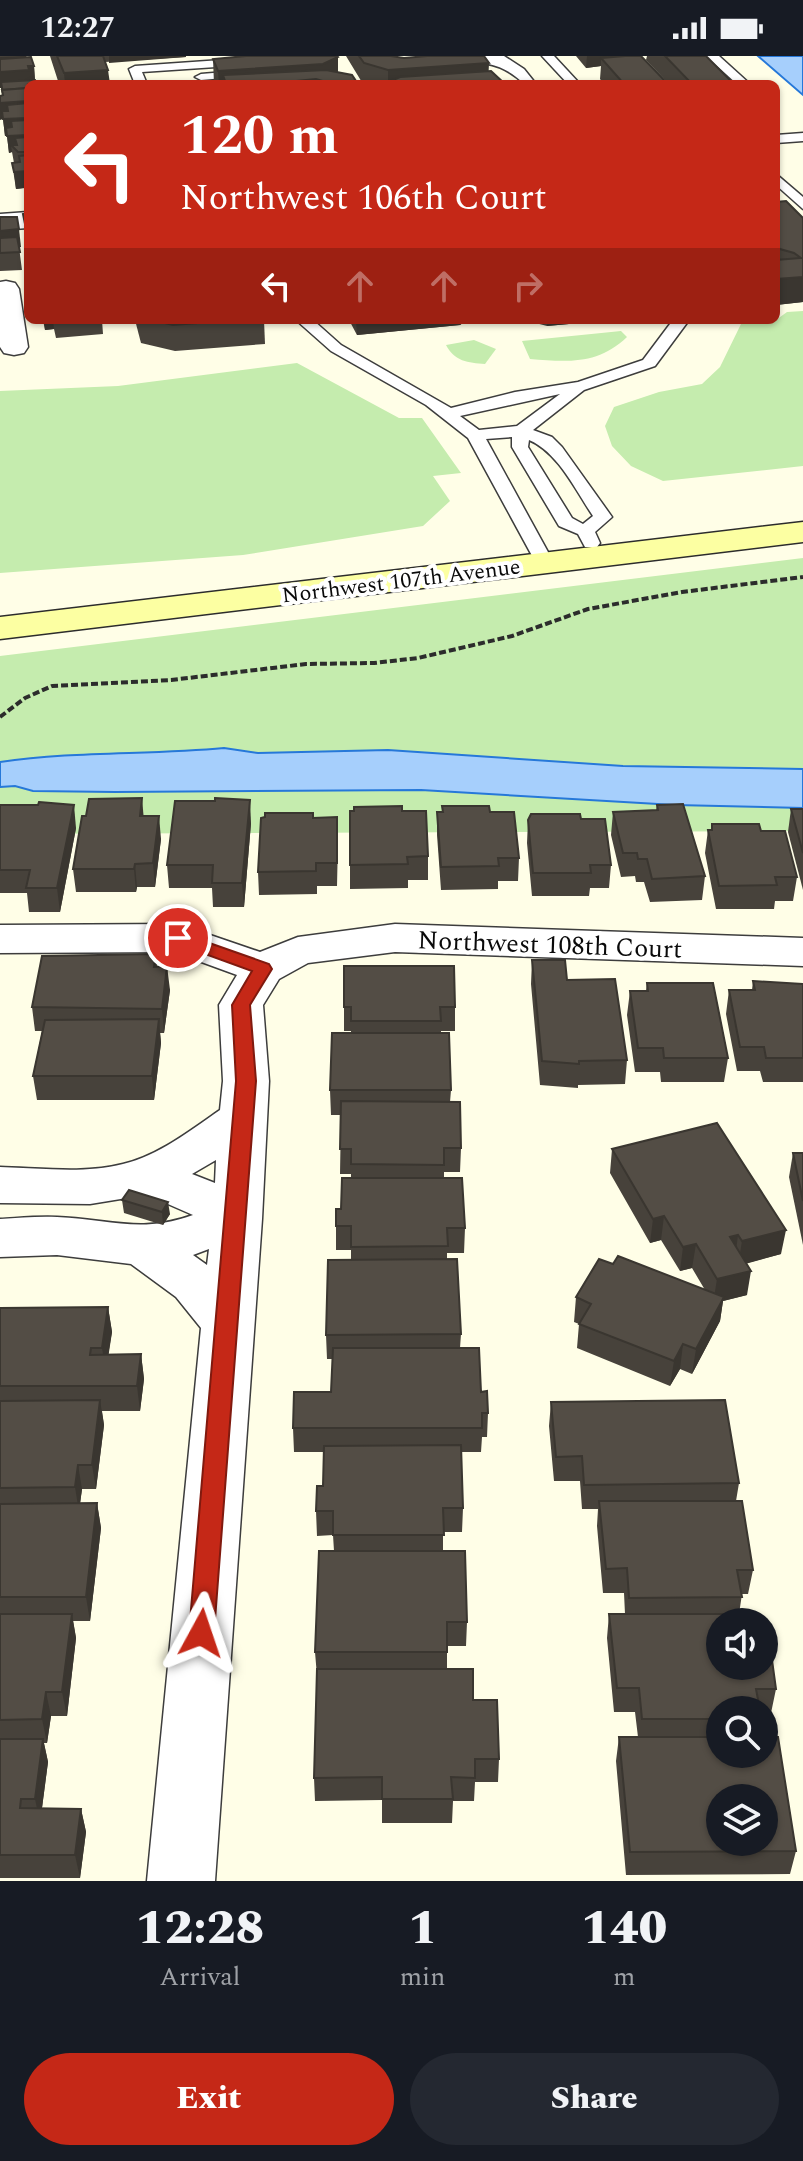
<!DOCTYPE html>
<html lang="en">
<head>
<meta charset="utf-8">
<style>
	:root { --surface:#171b24; --page:#242831; --text:#f1f3f6; --muted:#9ea1a6; --accent:#c52817 }
	body { margin:0; font-family:Spectral,serif; background:var(--page); color:var(--text); height:100vh; display:flex; flex-direction:column; font-size:30px; white-space:nowrap }
	* { box-sizing:border-box; margin:0 }
	p { font-size:26px; color:var(--muted) }
	.icon { flex:none; width:44px; height:44px; fill:none; stroke:currentColor; stroke-width:2; stroke-linecap:round; stroke-linejoin:round }
	.map { position:relative; height:1825px; overflow:hidden }
	.side { display:flex; flex-direction:column; background:var(--surface); flex:1 }
	.side>* { flex:none }
	.hud { position:absolute; left:24px; top:24px; width:756px; height:244px; border-radius:12px; box-shadow:0 2px 6px #0004; background:#c52817; color:#fff; overflow:hidden }
	.tools { position:absolute; left:706px; top:1552px; display:grid; gap:16px }
	.tools a { display:grid; place-items:center; width:72px; height:72px; border-radius:50%; background:var(--surface); box-shadow:0 2px 6px #0004; font-size:40px }
	.pin { position:absolute; display:grid; place-items:center; width:68px; height:68px; color:#fff; margin:-34px; border:4px solid #fff; border-radius:50%; box-shadow:0 2px 8px #0007 }
	.me { position:absolute; width:88px; margin:-44px; rotate:5deg; stroke-linejoin:round; filter:drop-shadow(0 0 6px #0008) }
	.turn { display:flex; align-items:center; gap:28px; height:168px; padding:0 24px; font-size:36px }
	.turn .icon { width:104px; height:104px; stroke-width:2.5 }
	.turn b { display:block; font-size:56px; line-height:68px }
	.lanes { display:flex; align-items:center; height:76px; padding:0 24px; background:#0003; justify-content:center; gap:40px; direction:ltr }
	.lanes .off { opacity:.35 }
	.eta { display:flex; justify-content:space-evenly; align-items:center; height:136px; text-align:center }
	.eta b { font-size:48px; font-weight:800; line-height:56px }
	.cta { display:flex; gap:16px; margin-top:auto; padding:16px 24px }
	.cta a { flex:1; height:92px; border-radius:48px; background:var(--accent); color:#fff; font-size:32px; font-weight:800; line-height:92px; text-align:center }
	.cta a+a { background:var(--page); color:var(--text) }
	.status { display:flex; justify-content:space-between; align-items:center; height:56px; padding:0 40px; background:var(--surface); direction:ltr }
	.status svg { height:22px; fill:currentColor }
	.map>svg:first-child { display:block }
	.green { fill:#c5ecae }
	.water { fill:#a6cffc; stroke:#2678d9; stroke-width:2 }
	.lines { fill:none; stroke-linecap:round; stroke-linejoin:round }
	.service-casing { stroke:#3d3d3d; stroke-width:3 }
	.minor-casing { stroke:#3d3d3d; stroke-width:3 }
	.secondary-casing { stroke:#2c2c2c; stroke-width:3 }
	.path { stroke:#2c2c2c; stroke-width:4; stroke-dasharray:7 3; stroke-linecap:butt }
	.service { fill:#fff; fill-rule:evenodd }
	.minor { fill:#fff; fill-rule:evenodd }
	.secondary { fill:#fcffa2; fill-rule:evenodd }
	.wall { fill:#47423b }
	.shaded-wall { fill:#3a3630 }
	.building { fill:#534d45; stroke:#3a3630; stroke-width:2; fill-rule:evenodd }
	.route { fill:#c52817; stroke:#801a0f; stroke-width:2 }
	.labels { text-anchor:middle; stroke-width:8; stroke-linejoin:round; paint-order:stroke }
	.far-street-label { font-size:22px; fill:#0a0a0a; stroke:#fff }
	.street-label { font-size:26px; fill:#0a0a0a; stroke:#fff }
</style>
</head>
<body>
<div class="status"><b>12:27</b><svg viewBox="0 0 49 12"><path d="M0 12V9h3v3zM5 12V6h3v6zM10 12V3h3v9zM15 12V0h3v12zM26 1h20v11H26zM47 4h2v5h-2z"/></svg></div>
<div class="map">
<svg width="803" height="1825" viewBox="0 0 803 1825">
	<rect width="100%" height="100%" fill="#fffee7"/>
	<g class="green">
		<polygon points="803,255 803,410 663,425 631,410 612,390 605,370 614,351 659,336 702,328 720,311 741,268 776,264 787,256"/>
		<path d="M621,275L627,281C598,309 567,306 530,303L522,285Z"/>
		<path d="M474,284L496,293L485,308C468,307 454,305 446,289Z"/>
		<polygon points="297,307 399,362 422,362 461,417 433,420 450,445 423,470 243,499 0,517 0,335 118,330"/>
		<polygon points="803,502 803,775 0,778 0,600"/>
	</g>
	<g class="water">
		<polygon points="758,0 803,0 803,39"/>
		<path d="M224,692L258,697L388,694L623,710L803,713V752L675,749L421,734L115,736L33,735L15,730L0,731V706C74,695 150,699 224,692Z"/>
	</g>
	<g class="lines">
		<g class="service-casing">
			<g id="service">
				<path d="M417,0H504L524,13L536,28H524C497,0 466,6 427,8Z"/>
				<polygon points="542,0 554,0 580,28 568,28"/>
				<polygon points="706,0 719,0 750,28 737,28"/>
				<polygon points="250,2 256,5 260,19 201,24 195,21 201,18 249,14 246,9 142,16 147,28 135,28 129,13 135,10"/>
				<polygon points="803,77 803,85 776,87 776,79"/>
				<polygon points="776,118 803,141 803,153 776,129"/>
				<path d="M296,264H313L341,289L451,352L515,336L578,326L643,304L673,264H689L655,310L584,334L533,374L552,381L562,391L612,461L595,476L600,487L597,491H585L578,478L559,470L512,391V381L486,383L554,507L545,513L536,507L468,382L426,349L331,295ZM560,338L517,370L479,374L460,360ZM529,384C558,396 576,435 593,460L583,468L572,462L528,391Z"/>
			</g>
		</g>
		<g class="minor-casing">
			<g id="minor">
				<polygon points="28,156 28,172 0,174 0,158"/>
				<polygon points="6,225 15,227 19,233 28,291 24,297 14,299 4,297 0,291 0,226"/>
				<path d="M178,868L260,896L298,881L395,868L803,882V910L395,896L308,907L279,923L263,949L269,1025L262,1163L215,1825H147L201,1272L176,1241L131,1208L57,1199L0,1201V1163C19,1162 38,1160 57,1161C110,1163 140,1178 193,1159L161,1145L139,1140L90,1148L0,1147V1111C40,1112 84,1118 123,1108C158,1100 191,1074 220,1054L223,1025L219,949L237,919L174,896L0,897V869ZM216,1104L215,1127L192,1118ZM209,1193L207,1209L193,1199Z"/>
			</g>
		</g>
		<g class="secondary-casing">
			<polygon id="secondary" points="803,466 803,486 0,583 0,561"/>
		</g>
		<polyline class="path" points="0,661 25,642 52,630 171,624 306,608 374,607 418,602 512,580 588,553 682,536 803,521"/>
		<use href="#service" class="service"/>
		<use href="#minor" class="minor"/>
		<use href="#secondary" class="secondary"/>
	</g>
	<g class="wall">
		<polygon points="0,0 26,0 34,10 35,24 28,28 27,151 24,132 16,133 12,107 14,107 12,96 9,97 7,80 5,80 3,63 2,39 2,32 0,32"/>
		<polygon points="50,0 186,0 186,1 105,6 109,26 112,28 59,28"/>
		<polygon points="346,0 397,0 397,1 489,15 505,28 363,28"/>
		<polygon points="576,0 641,0 668,28 604,28 600,23 601,10 586,12"/>
		<polygon points="647,0 706,0 733,28 669,28 646,4"/>
		<polygon points="338,1 338,17 358,28 214,28 213,3"/>
		<polygon points="776,146 803,162 803,246 776,249"/>
		<polygon points="28,157 28,188 23,158"/>
		<polygon points="0,161 21,191 19,191 22,214 0,215"/>
		<polygon points="43,264 102,264 103,278 56,282 54,273 45,274"/>
		<polygon points="135,264 264,264 265,288 175,295 141,287"/>
		<polygon points="349,264 467,264 460,269 357,279"/>
		<polygon points="524,264 613,264 547,270"/>
		<polygon points="0,749 76,772 60,856 29,856 27,837 0,837"/>
		<polygon points="657,749 705,820 702,844 650,846 644,826 636,826 635,820 621,821 611,779 613,756 656,755"/>
		<polygon points="791,753 803,753 803,834 788,776"/>
		<polygon points="350,755 402,755 428,800 428,824 408,824 408,832 350,833"/>
		<polygon points="437,756 490,756 519,802 518,825 498,825 498,833 441,834 437,779"/>
		<polygon points="144,760 161,783 155,831 137,831 136,836 76,836 73,813"/>
		<polygon points="313,762 338,784 337,830 317,830 317,838 259,839 258,816"/>
		<polygon points="581,763 611,809 609,832 590,832 589,840 532,840 527,787 528,764"/>
		<polygon points="251,767 244,851 213,851 212,832 169,832 167,809"/>
		<polygon points="712,768 761,775 797,821 793,845 775,845 774,853 716,853 705,797 708,774 711,774"/>
		<polygon points="156,898 157,910 170,934 164,977 160,977 161,987 154,1044 37,1044 33,1020 42,975 35,975 32,951"/>
		<polygon points="532,904 567,924 627,1004 625,1028 578,1029 578,1032 540,1029 531,928"/>
		<polygon points="753,925 803,928 803,1026 763,1026 760,1015 737,1015 726,958 729,934 752,934"/>
		<polygon points="647,927 728,1002 724,1026 661,1026 660,1016 635,1016 627,959 630,935 646,935"/>
		<polygon points="344,951 455,951 455,975 441,975 441,977 451,1034 450,1046 461,1092 460,1116 444,1116 444,1122 465,1172 464,1197 447,1197 447,1203 461,1278 460,1292 481,1336 488,1357 487,1381 482,1381 481,1396 461,1396 463,1452 462,1476 443,1476 443,1495 467,1566 466,1590 447,1590 447,1613 473,1644 499,1703 498,1726 475,1726 474,1745 453,1745 452,1767 382,1767 382,1744 315,1745 314,1722 317,1620 315,1596 334,1495 333,1479 317,1480 316,1455 323,1430 324,1396 294,1396 293,1372 331,1336 333,1303 327,1303 326,1279 351,1204 351,1194 336,1194 336,1170 351,1122 351,1118 340,1118 341,1059 331,1059 330,1034 351,977 351,975 344,975"/>
		<polygon points="612,1093 781,1198 747,1207 747,1239 723,1245 720,1265 692,1318 680,1313 670,1330 577,1292 579,1268 574,1266 576,1241 613,1208 705,1234 692,1212 680,1215 661,1184 650,1187 610,1117"/>
		<polygon points="793,1097 803,1097 803,1189 789,1121"/>
		<polygon points="122,1144 170,1158 163,1169 124,1157"/>
		<polygon points="108,1251 112,1276 108,1299 141,1298 144,1323 140,1355 102,1355 104,1369 96,1433 82,1433 80,1447 97,1447 101,1472 90,1565 73,1565 76,1582 67,1660 51,1660 47,1687 44,1687 48,1706 42,1752 81,1753 86,1776 80,1822 0,1822 0,1252"/>
		<polygon points="551,1346 739,1427 736,1445 753,1514 748,1538 742,1538 739,1558 746,1562 765,1605 776,1633 771,1657 764,1657 764,1654 720,1654 720,1698 796,1795 790,1818 626,1819 616,1705 619,1681 638,1681 635,1656 614,1656 607,1582 609,1558 625,1558 624,1537 603,1537 597,1470 598,1453 582,1453 580,1425 554,1425 549,1370"/>
	</g>
	<g class="shaded-wall">
		<polygon points="26,0 28,14 28,10 34,10 35,26 28,30 0,32 0,1"/>
		<polygon points="109,0 186,0 186,1 109,7"/>
		<polygon points="391,0 397,0 397,13 489,7 488,28 388,28 388,14"/>
		<polygon points="587,0 626,0 601,2 601,10 586,12"/>
		<polygon points="338,1 338,28 316,23 316,28 226,28 223,19 224,28 219,28 218,15"/>
		<polygon points="108,14 110,28 65,28 64,17"/>
		<polygon points="28,45 28,78 5,80 3,63 0,64 0,47"/>
		<polygon points="28,79 28,95 17,95 11,89 12,96 9,97 7,80"/>
		<polygon points="28,115 28,132 24,125 24,132 16,133 14,116"/>
		<polygon points="25,133 28,133 28,151 27,151"/>
		<polygon points="19,173 21,191 0,193 0,175"/>
		<polygon points="803,221 803,246 776,249 776,223"/>
		<polygon points="44,264 53,264 54,273 45,274"/>
		<polygon points="356,264 467,264 460,269 357,279"/>
		<polygon points="548,264 613,264 547,270"/>
		<polygon points="142,742 144,765 140,760"/>
		<polygon points="250,744 251,767 244,851 242,827"/>
		<polygon points="74,749 76,772 60,856 57,832"/>
		<polygon points="159,760 161,783 155,831 153,807"/>
		<polygon points="135,808 137,831 136,836 134,813"/>
		<polygon points="167,910 170,934 164,977 162,953"/>
		<polygon points="159,963 161,987 154,1044 152,1020"/>
		<polygon points="168,1146 170,1158 163,1169 162,1156"/>
		<polygon points="664,1160 661,1184 650,1187 653,1163"/>
		<polygon points="786,1174 781,1198 738,1210 742,1185"/>
		<polygon points="738,1179 735,1203 730,1181"/>
		<polygon points="696,1188 692,1212 680,1215 683,1191"/>
		<polygon points="751,1215 747,1239 723,1245 720,1265 692,1318 696,1293 713,1248 717,1223"/>
		<polygon points="108,1251 112,1276 106,1316 102,1292"/>
		<polygon points="683,1288 680,1313 670,1330 674,1305"/>
		<polygon points="141,1298 144,1323 140,1355 137,1330"/>
		<polygon points="100,1344 104,1369 96,1433 92,1409"/>
		<polygon points="78,1409 82,1433 79,1456 75,1431"/>
		<polygon points="97,1447 101,1472 90,1565 86,1541"/>
		<polygon points="72,1558 76,1582 67,1660 62,1636"/>
		<polygon points="46,1636 51,1660 47,1687 42,1663"/>
		<polygon points="43,1683 48,1706 40,1767 35,1743"/>
		<polygon points="81,1753 86,1776 80,1822 75,1799"/>
	</g>
	<g class="building">
		<polygon points="57,0 103,0 108,14 64,17"/>
		<polygon points="246,0 337,0 338,1 323,8 218,15 213,3"/>
		<polygon points="359,0 391,0 404,2 427,0 484,0 489,7 388,14 364,7"/>
		<polygon points="625,0 641,0 668,28 624,28 601,2"/>
		<polygon points="665,0 706,0 733,27 692,28"/>
		<polygon points="31,1 34,10 28,10 29,14 0,16 0,3"/>
		<polygon points="326,14 352,19 358,28 322,28 326,26 316,23 266,28 226,28 223,19"/>
		<polygon points="491,15 505,28 384,28 400,21"/>
		<polygon points="35,24 37,28 28,28 28,32 2,34 3,38 1,26"/>
		<polygon points="111,26 112,28 88,28"/>
		<polygon points="28,32 28,45 0,47 0,40 3,39 2,34"/>
		<polygon points="28,47 28,62 3,63 2,55 8,55 7,49"/>
		<polygon points="28,64 28,79 7,80 6,72 12,71 11,65"/>
		<polygon points="28,81 28,96 18,96 11,89 17,89 15,82"/>
		<polygon points="28,99 28,115 14,116 12,107 20,106 19,100"/>
		<polygon points="24,125 28,125 28,133 25,133"/>
		<polygon points="786,145 803,162 803,221 776,223 776,204 801,202 794,197 780,193 776,189 776,146"/>
		<polygon points="28,157 28,173 26,173 23,158"/>
		<polygon points="0,161 17,161 19,173 0,175"/>
		<polygon points="17,181 20,196 0,197 0,182"/>
		<polygon points="153,264 235,264 173,269"/>
		<polygon points="142,742 140,760 159,760 153,807 135,808 134,813 73,813 82,760 86,760 89,743"/>
		<polygon points="215,742 250,744 242,827 212,827 213,809 167,809 175,745 215,745"/>
		<polygon points="39,746 74,749 57,832 26,832 30,814 0,814 0,749 38,749"/>
		<polygon points="683,748 705,820 652,823 647,803 638,803 637,797 623,797 613,756 658,754 657,749"/>
		<polygon points="402,750 402,755 426,755 428,800 407,801 408,808 350,809 350,755 354,755 354,751"/>
		<polygon points="442,750 489,750 490,756 514,756 519,802 498,802 499,810 441,811 437,756 443,756"/>
		<polygon points="791,753 803,753 803,797"/>
		<polygon points="265,757 313,757 313,762 337,761 337,807 316,807 316,815 258,816 261,762 265,761"/>
		<polygon points="531,758 580,758 581,763 605,763 611,809 590,809 591,817 533,817 528,764"/>
		<polygon points="712,768 759,768 761,775 785,775 797,821 775,821 777,829 719,830 708,774 712,774"/>
		<polygon points="156,898 154,911 167,910 162,953 32,951 42,900"/>
		<polygon points="532,904 565,904 567,924 615,923 627,1004 579,1005 579,1008 542,1005"/>
		<polygon points="344,910 454,910 455,951 440,951 441,965 351,965 351,951 344,951"/>
		<polygon points="753,925 803,928 803,1002 766,1002 764,991 740,991 729,934 755,934"/>
		<polygon points="647,927 713,927 728,1002 664,1002 663,992 638,992 630,935 648,935"/>
		<polygon points="159,963 152,1020 33,1020 45,964"/>
		<polygon points="332,977 449,977 451,1034 330,1034"/>
		<polygon points="341,1045 460,1046 461,1092 444,1092 444,1109 351,1108 351,1093 340,1093"/>
		<polygon points="717,1067 786,1174 742,1185 738,1179 730,1181 751,1215 717,1223 696,1188 683,1191 664,1160 653,1163 612,1093"/>
		<polygon points="793,1097 803,1097 803,1145"/>
		<polygon points="342,1122 462,1122 465,1172 447,1172 448,1190 351,1191 351,1170 336,1170 336,1153 341,1153"/>
		<polygon points="129,1134 168,1146 162,1156 122,1144"/>
		<polygon points="618,1200 724,1241 696,1293 683,1288 674,1305 579,1268 591,1248 576,1241 599,1203 613,1208"/>
		<polygon points="457,1203 461,1278 326,1279 328,1204"/>
		<polygon points="108,1251 102,1292 91,1292 90,1299 141,1298 137,1330 0,1330 0,1252"/>
		<polygon points="333,1292 479,1292 481,1336 487,1335 488,1357 482,1357 482,1372 293,1372 294,1336 331,1336"/>
		<polygon points="100,1344 92,1409 78,1409 75,1431 0,1432 0,1345"/>
		<polygon points="725,1344 739,1427 584,1429 582,1400 556,1401 551,1346"/>
		<polygon points="461,1389 463,1452 443,1452 444,1479 333,1479 333,1455 316,1455 317,1430 323,1430 324,1390"/>
		<polygon points="599,1445 742,1445 753,1514 737,1514 742,1541 629,1542 627,1512 606,1513"/>
		<polygon points="97,1447 86,1541 0,1541 0,1448"/>
		<polygon points="319,1495 465,1495 467,1566 447,1566 447,1596 315,1596"/>
		<polygon points="0,1558 72,1558 62,1636 46,1636 42,1663 0,1664"/>
		<polygon points="609,1558 745,1558 746,1562 758,1562 759,1566 720,1566 720,1610 764,1610 764,1598 765,1605 772,1604 776,1633 756,1633 760,1654 720,1654 720,1663 642,1663 639,1632 617,1632"/>
		<polygon points="317,1613 473,1613 473,1644 497,1644 499,1703 475,1703 475,1722 451,1721 453,1743 382,1743 382,1721 314,1722"/>
		<path d="M619,1681H720V1698H764V1681H778L796,1795L630,1796ZM720,1742H764V1786H720Z"/>
		<polygon points="0,1683 43,1683 35,1743 21,1743 20,1752 81,1753 75,1799 0,1799"/>
	</g>
	<polygon class="route" points="178,876 269,908 272,913 250,949 256,1025 214,1577 210,1585 201,1588 193,1585 189,1577 236,1025 232,949 252,915 172,886 169,882 172,878"/>
	<g class="labels">
		<g class="far-street-label">
			<text transform="translate(401 524) rotate(-7)" y="8">Northwest 107th Avenue</text>
		</g>
		<g class="street-label">
			<text transform="translate(550 888) rotate(2)" y="9">Northwest 108th Court</text>
		</g>
	</g>
</svg>
<div class="tools">
<a><svg class="icon" aria-label="sound" viewBox="0 0 24 24"><path d="M4 9h4l5-4v14l-5-4H4zM17 9q2 3 0 6"/></svg></a>
<a><svg class="icon" aria-label="search" viewBox="0 0 24 24"><circle cx="10" cy="10" r="6"/><path d="M15 15l6 6"/></svg></a>
<a><svg class="icon" aria-label="layers" viewBox="0 0 24 24"><path d="M12 4l9 5-9 5-9-5zM3 14l9 5 9-5"/></svg></a>
</div>
<div class="pin" style="left:178px;top:882px;background:#d93025"><svg class="icon" aria-label="arrive" viewBox="0 0 24 24"><path d="M6 21V4h12l-3 4 3 4H6"/></svg></div>
<svg class="me" style="left:201px;top:1577px" viewBox="-20 -20 40 40"><path d="M0-17L14 15 0 8-14 15z" fill="#c52817" stroke="#fff" stroke-width="4"/></svg>
<div class="hud">
<div class="turn"><svg class="icon" aria-label="left" viewBox="0 0 24 24"><path d="M17 20v-9H6M10 6l-5 5 5 5"/></svg><div><b>120 m</b>Northwest 106th Court</div></div>
<div class="lanes"><svg class="icon" aria-label="left" viewBox="0 0 24 24"><path d="M17 20v-9H6M10 6l-5 5 5 5"/></svg><svg class="icon off" aria-label="ahead" viewBox="0 0 24 24"><path d="M12 20V5M6 11l6-6 6 6"/></svg><svg class="icon off" aria-label="ahead" viewBox="0 0 24 24"><path d="M12 20V5M6 11l6-6 6 6"/></svg><svg class="icon off" aria-label="right" viewBox="0 0 24 24"><path d="M7 20v-9h11M14 6l5 5-5 5"/></svg></div>
</div>
</div>
<section class="side">
<div class="eta">
<div><b>12:28</b><p>Arrival</p></div>
<div><b>1</b><p>min</p></div>
<div><b>140</b><p>m</p></div>
</div>
<div class="cta"><a>Exit</a><a>Share</a></div>
</section>
</body>
</html>
